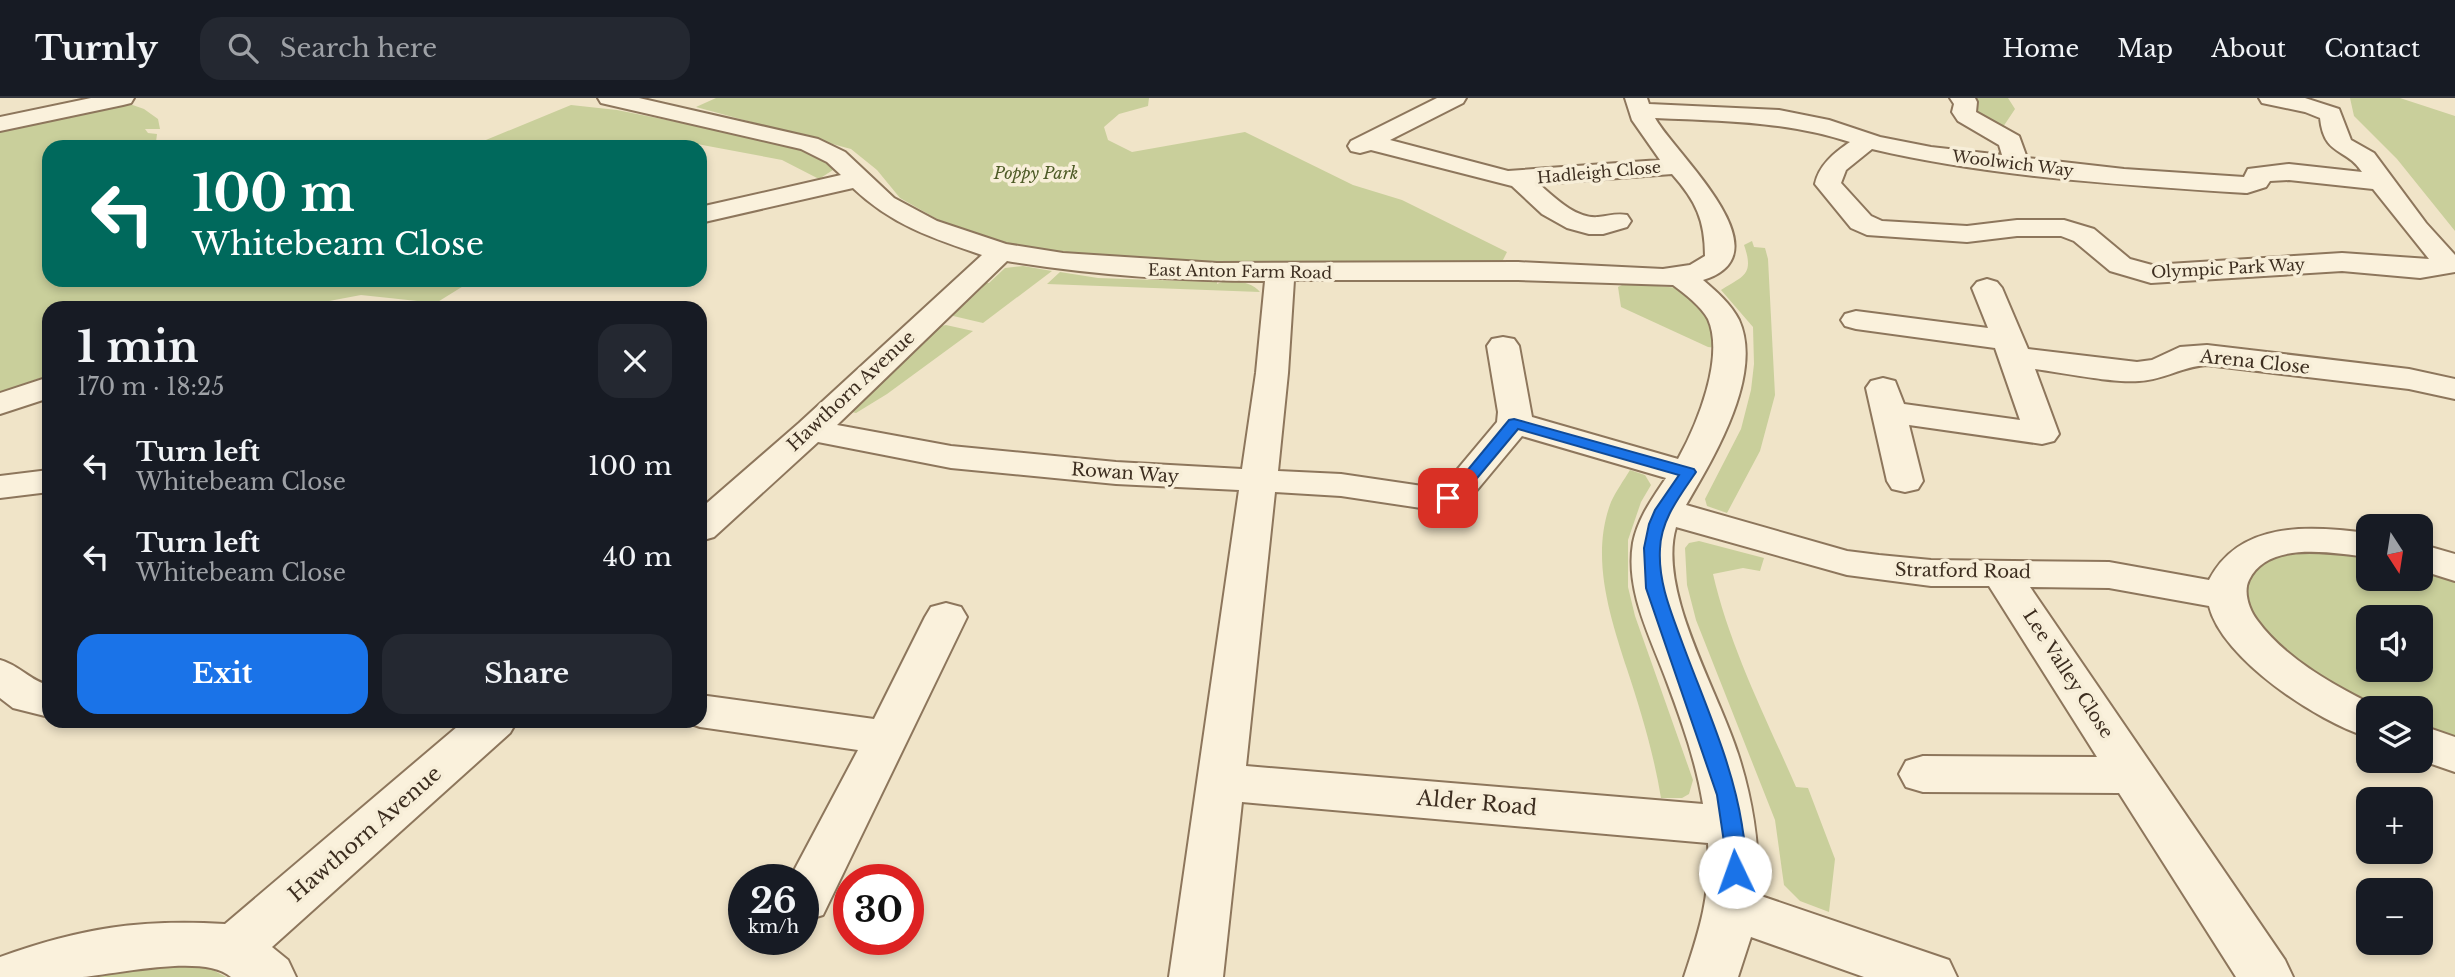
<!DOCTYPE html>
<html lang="en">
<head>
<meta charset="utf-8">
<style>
	:root { --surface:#171b24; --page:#242831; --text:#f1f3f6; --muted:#9ea1a6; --line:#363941; --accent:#1a73e8 }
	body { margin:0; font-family:"Libre Baskerville",serif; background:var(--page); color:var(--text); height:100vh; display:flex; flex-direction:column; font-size:26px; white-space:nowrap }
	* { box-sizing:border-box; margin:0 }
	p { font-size:23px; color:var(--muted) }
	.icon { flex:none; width:38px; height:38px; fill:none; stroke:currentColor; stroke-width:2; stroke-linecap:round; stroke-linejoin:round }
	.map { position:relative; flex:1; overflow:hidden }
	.drawer { position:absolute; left:42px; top:203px; width:665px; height:427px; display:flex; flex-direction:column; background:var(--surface); border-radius:21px; box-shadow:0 4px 10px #0003 }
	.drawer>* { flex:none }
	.guide { position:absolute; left:42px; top:42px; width:665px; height:147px; border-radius:21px; box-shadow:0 4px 10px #0003; background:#00695c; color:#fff; overflow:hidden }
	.needle { width:46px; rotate:168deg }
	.buttons { position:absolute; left:2356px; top:416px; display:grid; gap:14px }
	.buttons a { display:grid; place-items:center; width:77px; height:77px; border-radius:14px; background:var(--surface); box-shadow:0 4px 10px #0003; font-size:35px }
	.speed { position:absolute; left:728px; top:766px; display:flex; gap:14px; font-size:35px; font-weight:700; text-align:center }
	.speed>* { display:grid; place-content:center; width:91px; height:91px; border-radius:50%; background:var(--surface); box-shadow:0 4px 10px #0003; line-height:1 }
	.speed small { font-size:18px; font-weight:400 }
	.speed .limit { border:10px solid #d22; background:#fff; color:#111 }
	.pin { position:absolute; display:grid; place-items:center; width:60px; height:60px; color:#fff; margin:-30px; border-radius:14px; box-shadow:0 4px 10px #0006 }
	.me { position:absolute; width:77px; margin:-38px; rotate:357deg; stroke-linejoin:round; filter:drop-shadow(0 0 5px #0008) }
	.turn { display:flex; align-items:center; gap:24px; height:147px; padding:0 35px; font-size:32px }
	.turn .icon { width:91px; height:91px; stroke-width:2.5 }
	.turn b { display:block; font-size:49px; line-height:60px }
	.round { display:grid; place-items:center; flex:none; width:74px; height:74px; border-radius:21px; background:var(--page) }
	.overview { display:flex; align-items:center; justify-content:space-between; height:119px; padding:0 35px }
	h1 { font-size:42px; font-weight:700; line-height:52px }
	.button { display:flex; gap:14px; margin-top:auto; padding:14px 35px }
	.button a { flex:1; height:80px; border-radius:21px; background:var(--accent); color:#fff; font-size:28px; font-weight:700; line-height:80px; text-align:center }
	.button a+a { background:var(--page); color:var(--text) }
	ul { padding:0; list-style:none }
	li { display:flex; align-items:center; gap:21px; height:91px; padding:0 35px }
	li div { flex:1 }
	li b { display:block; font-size:26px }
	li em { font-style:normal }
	header { display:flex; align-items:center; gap:42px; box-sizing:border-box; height:98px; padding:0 35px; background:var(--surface); border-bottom:2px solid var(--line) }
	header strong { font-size:33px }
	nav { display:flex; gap:38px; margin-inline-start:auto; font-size:24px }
	.search { width:490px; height:63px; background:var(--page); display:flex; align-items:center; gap:18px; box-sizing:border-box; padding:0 24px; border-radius:21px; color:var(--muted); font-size:26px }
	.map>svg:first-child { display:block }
	.green { fill:#c9cf9b; fill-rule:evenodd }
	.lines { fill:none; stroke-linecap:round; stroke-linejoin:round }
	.minor-casing { stroke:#8d765c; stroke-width:4 }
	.minor { fill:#faf1dc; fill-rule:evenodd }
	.route { fill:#1a73e8; stroke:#114b97; stroke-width:2 }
	.labels { text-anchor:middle; stroke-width:7; stroke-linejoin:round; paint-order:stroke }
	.far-street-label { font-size:16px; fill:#3d2e20; stroke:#f7eed8 }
	.far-park-label { font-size:16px; font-style:italic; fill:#4d5a26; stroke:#f7eed8 }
	.street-label { font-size:18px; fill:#3d2e20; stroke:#f7eed8 }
	.near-street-label { font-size:21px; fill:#3d2e20; stroke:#f7eed8 }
</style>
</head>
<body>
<header>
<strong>Turnly</strong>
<div class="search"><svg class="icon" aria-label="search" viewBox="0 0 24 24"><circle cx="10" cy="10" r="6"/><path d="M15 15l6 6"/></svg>Search here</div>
<nav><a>Home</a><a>Map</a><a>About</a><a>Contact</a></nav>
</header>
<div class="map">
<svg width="2455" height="879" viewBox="0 0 2455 879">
	<rect width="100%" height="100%" fill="#f0e4c8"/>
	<g class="green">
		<polygon points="716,0 1149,0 1148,8 1119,16 1104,29 1108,42 1132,54 1245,34 1353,87 1402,102 1507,154 1502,164 1241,167 1105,159 1016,148 944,125 900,100 877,72 851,51 696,9"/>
		<polygon points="1975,0 2008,0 2015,11 2003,29 1999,30 1977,19 1975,11 1979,4"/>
		<polygon points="2350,0 2400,0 2455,18 2455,133 2397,61 2354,18"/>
		<polygon points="127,5 144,11 158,21 160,31 145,31 148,35 157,36 156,44 162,49 49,49 49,182 480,182 465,187 436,205 361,197 292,210 49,210 49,277 0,294 0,33"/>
		<polygon points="571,7 617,12 787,46 836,70 819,81 782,62 697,46 690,49 469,49"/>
		<path d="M1752,143L1754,149L1765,150L1768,161L1775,297L1760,353L1727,415L1707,408L1705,401L1741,331L1751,292L1754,266L1753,229L1721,192C1742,178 1755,178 1744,147Z"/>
		<polygon points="1023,168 1052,173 983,225 949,217 949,213 961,210 982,190 979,184 989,185 1005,170"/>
		<path d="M1060,174L1098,180L1217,184V186C1227,180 1252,183 1260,194L1047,186Z"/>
		<polygon points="1626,185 1679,190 1710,217 1716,250 1708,249 1621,209 1618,189"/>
		<path d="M946,227L973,233L887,296L856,315L842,312C857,304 870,296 882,284C900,265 920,230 946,227Z"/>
		<path d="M1630,372L1645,377L1651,387L1641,404L1628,442V489L1635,518L1693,682L1689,696L1682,700H1661C1654,657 1641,613 1627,571C1610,518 1590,459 1611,404C1616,393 1624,382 1630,372Z"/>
		<path d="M1699,443L1764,460L1760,473L1743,470L1713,476C1730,550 1766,620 1796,689L1808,690L1835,761L1829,814L1800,803L1784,787L1775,722L1696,522L1687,487L1685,450L1689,445Z"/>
		<path d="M2290,453H2368V481H2420V467L2455,478V644L2420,632V611H2368L2328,591L2257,529L2242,494C2251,471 2267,461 2290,453ZM2368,520H2420V572H2368Z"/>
		<polygon points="168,864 211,871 226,879 53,879 72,874"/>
	</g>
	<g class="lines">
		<g class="minor-casing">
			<g id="minor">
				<polygon points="91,0 134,0 131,5 123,7 0,33 0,19"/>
				<path d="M598,0H639L818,41L845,54L894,100L937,123L1006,146L1063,155L1217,165L1518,164L1663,171L1690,167L1705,158C1705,122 1696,103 1672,76L1539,86C1555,100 1576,121 1598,119C1609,118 1616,115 1627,117L1631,123L1627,129L1603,136H1589L1567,130L1542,116L1512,88L1371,52L1360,55L1351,53L1348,48L1351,43L1437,0H1466L1463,5L1390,42L1508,73L1660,62L1632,22L1625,0H1647L1649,6L1779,12L1829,22L1880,39L1931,49L2002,57L1999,47L1958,23L1952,14L1954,6L1950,0H1975L1977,4L1976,14L2019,38L2027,60L2124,71L2244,79L2248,71L2289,66L2362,74C2346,49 2324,59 2320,20L2305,14L2262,5L2259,0H2305L2339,11L2351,42L2374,55L2426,125L2455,157V174L2420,180L2342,173L2151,185L2110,173L2074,143L2061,138H2017L1967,144L1867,137L1851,130L1815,86C1819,67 1834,55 1850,44C1785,23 1723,23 1655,20C1674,55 1789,156 1703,182C1716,193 1731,206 1739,222C1764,277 1713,361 1686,407L1847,453L1879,457L1931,462L2109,464L2209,482C2240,422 2310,428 2368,435V459C2333,455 2268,442 2249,482C2243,494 2249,511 2257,522C2286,562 2338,590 2382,611H2368V639C2318,624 2222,561 2209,508L2109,490L2030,489L2285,862L2293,879H2236L2119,695L1923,694L1906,689L1899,676L1906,663L1923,658L2097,659L1989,488H1931L1847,477L1676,429C1657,493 1718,592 1738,656C1753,703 1760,748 1758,797L1949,862L1957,879H1864L1751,839L1738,879H1684C1700,831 1711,796 1708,745L1242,704L1223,879H1169L1239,392L1116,386L951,370L818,344L714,439L700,443V411L799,325L982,157C932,140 892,127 853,90L700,125V109L841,77L827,64L801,51L601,5ZM1872,51C1991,79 2125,87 2247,95L2266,89L2270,83L2289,82L2373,91L2429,161L2342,155L2152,167L2130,161L2094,131L2064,122H2017L1967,128L1882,123L1871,118L1841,85L1846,72ZM1007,163C1092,177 1179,183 1265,183L1256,275L1242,371L1116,364L951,348L837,327ZM1294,182H1518L1673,187C1685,196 1701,208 1708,221C1725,259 1697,327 1678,361L1532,319L1519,248L1514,241L1503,239L1492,241L1487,248L1498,314L1497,324L1456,373L1436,390L1341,376L1278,373L1288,275ZM1522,338L1666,380C1652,401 1638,420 1633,445C1625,493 1651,540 1667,584C1682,624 1696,664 1703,706L1246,668L1275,394L1341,398L1441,413L1463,406L1472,398Z"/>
				<path d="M1987,181L1997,184L2002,190L2028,251L2137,264L2152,262L2180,249L2207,247L2409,271L2455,281V301L2409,291L2207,267C2183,268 2164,282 2139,283C2112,285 2064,275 2035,271L2059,336L2054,343L2042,346L1909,327L1923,383L1918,391L1905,394L1892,391L1887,383L1866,290L1871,283L1883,280L1895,283L1904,306L2020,322L1995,250L1856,231L1845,228L1841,222L1845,216L1856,213L1988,230L1972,190L1977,184Z"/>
				<polygon points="49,279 49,300 0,316 0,295"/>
				<polygon points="49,372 49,394 0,400 0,378"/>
				<polygon points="2420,446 2455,456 2455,483 2420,472"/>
				<polygon points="946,505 961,509 967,519 823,817 803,823 803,782 789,782 858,652 700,629 683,623 700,623 700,597 874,621 925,519 931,509"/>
				<path d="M0,562C19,567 32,584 49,587V619L13,610L0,600Z"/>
				<path d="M464,623H517L510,635L272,849L288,862L296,879H231C205,855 117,876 82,879C55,879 27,879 0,879V859C81,830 139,821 225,826Z"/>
				<polygon points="2420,627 2455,639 2455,674 2420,662"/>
			</g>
		</g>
		<use href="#minor" class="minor"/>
	</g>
	<path class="route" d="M1514,321L1694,371L1696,374C1680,398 1661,421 1660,451C1658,484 1671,514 1682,544C1704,604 1732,664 1742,727C1744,743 1750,765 1743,779L1735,782L1728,779L1725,774V751L1717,697L1646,490L1644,450L1649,426L1655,412L1679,377L1518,331L1468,391L1454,403H1443L1441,400L1457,385L1509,322Z"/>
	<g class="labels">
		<g class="far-street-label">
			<text transform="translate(2013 65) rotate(7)" y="6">Woolwich Way</text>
			<text transform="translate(1599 74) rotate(-5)" y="6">Hadleigh Close</text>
			<text transform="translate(2228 170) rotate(-3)" y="6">Olympic Park Way</text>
			<text transform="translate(1240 173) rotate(1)" y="6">East Anton Farm Road</text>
		</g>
		<g class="far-park-label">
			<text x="1036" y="81">Poppy Park</text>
		</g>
		<g class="street-label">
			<text transform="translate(2255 264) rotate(6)" y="6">Arena Close</text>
			<text transform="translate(851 293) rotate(-43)" y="6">Hawthorn Avenue</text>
			<text transform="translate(1125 375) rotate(4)" y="6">Rowan Way</text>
			<text transform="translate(1963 473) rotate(1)" y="6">Stratford Road</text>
			<text transform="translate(2068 576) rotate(57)" y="6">Lee Valley Close</text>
		</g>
		<g class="near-street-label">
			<text transform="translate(1477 705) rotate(5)" y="7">Alder Road</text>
			<text transform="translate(365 736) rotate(-41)" y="7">Hawthorn Avenue</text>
		</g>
	</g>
</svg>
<div class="buttons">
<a><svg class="needle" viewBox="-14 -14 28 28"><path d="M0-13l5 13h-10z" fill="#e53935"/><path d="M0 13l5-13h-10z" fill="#9ea1a6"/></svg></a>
<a><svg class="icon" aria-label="sound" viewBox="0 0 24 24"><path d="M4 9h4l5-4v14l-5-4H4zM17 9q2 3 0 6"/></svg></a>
<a><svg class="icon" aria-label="layers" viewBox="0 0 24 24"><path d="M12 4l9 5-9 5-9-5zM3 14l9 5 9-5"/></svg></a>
<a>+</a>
<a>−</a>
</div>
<div class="speed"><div>26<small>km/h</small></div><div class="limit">30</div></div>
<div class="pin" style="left:1448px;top:400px;background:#d93025"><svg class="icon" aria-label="arrive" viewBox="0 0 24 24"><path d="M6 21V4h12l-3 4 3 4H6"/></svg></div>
<svg class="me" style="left:1735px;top:774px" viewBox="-20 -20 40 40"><circle r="19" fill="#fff"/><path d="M0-13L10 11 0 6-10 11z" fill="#1a73e8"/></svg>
<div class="guide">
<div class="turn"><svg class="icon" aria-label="left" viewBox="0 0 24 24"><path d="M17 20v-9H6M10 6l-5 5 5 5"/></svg><div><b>100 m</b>Whitebeam Close</div></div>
</div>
<section class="drawer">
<div class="overview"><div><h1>1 min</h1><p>170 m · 18:25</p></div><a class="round"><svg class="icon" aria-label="close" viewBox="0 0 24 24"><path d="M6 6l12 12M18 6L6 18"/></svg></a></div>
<ul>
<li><svg class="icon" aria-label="left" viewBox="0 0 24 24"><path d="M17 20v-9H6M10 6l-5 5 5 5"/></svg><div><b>Turn left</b><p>Whitebeam Close</p></div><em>100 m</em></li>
<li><svg class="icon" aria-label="left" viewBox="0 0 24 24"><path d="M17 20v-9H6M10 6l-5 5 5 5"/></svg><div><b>Turn left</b><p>Whitebeam Close</p></div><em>40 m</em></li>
</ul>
<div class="button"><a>Exit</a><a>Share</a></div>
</section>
</div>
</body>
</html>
